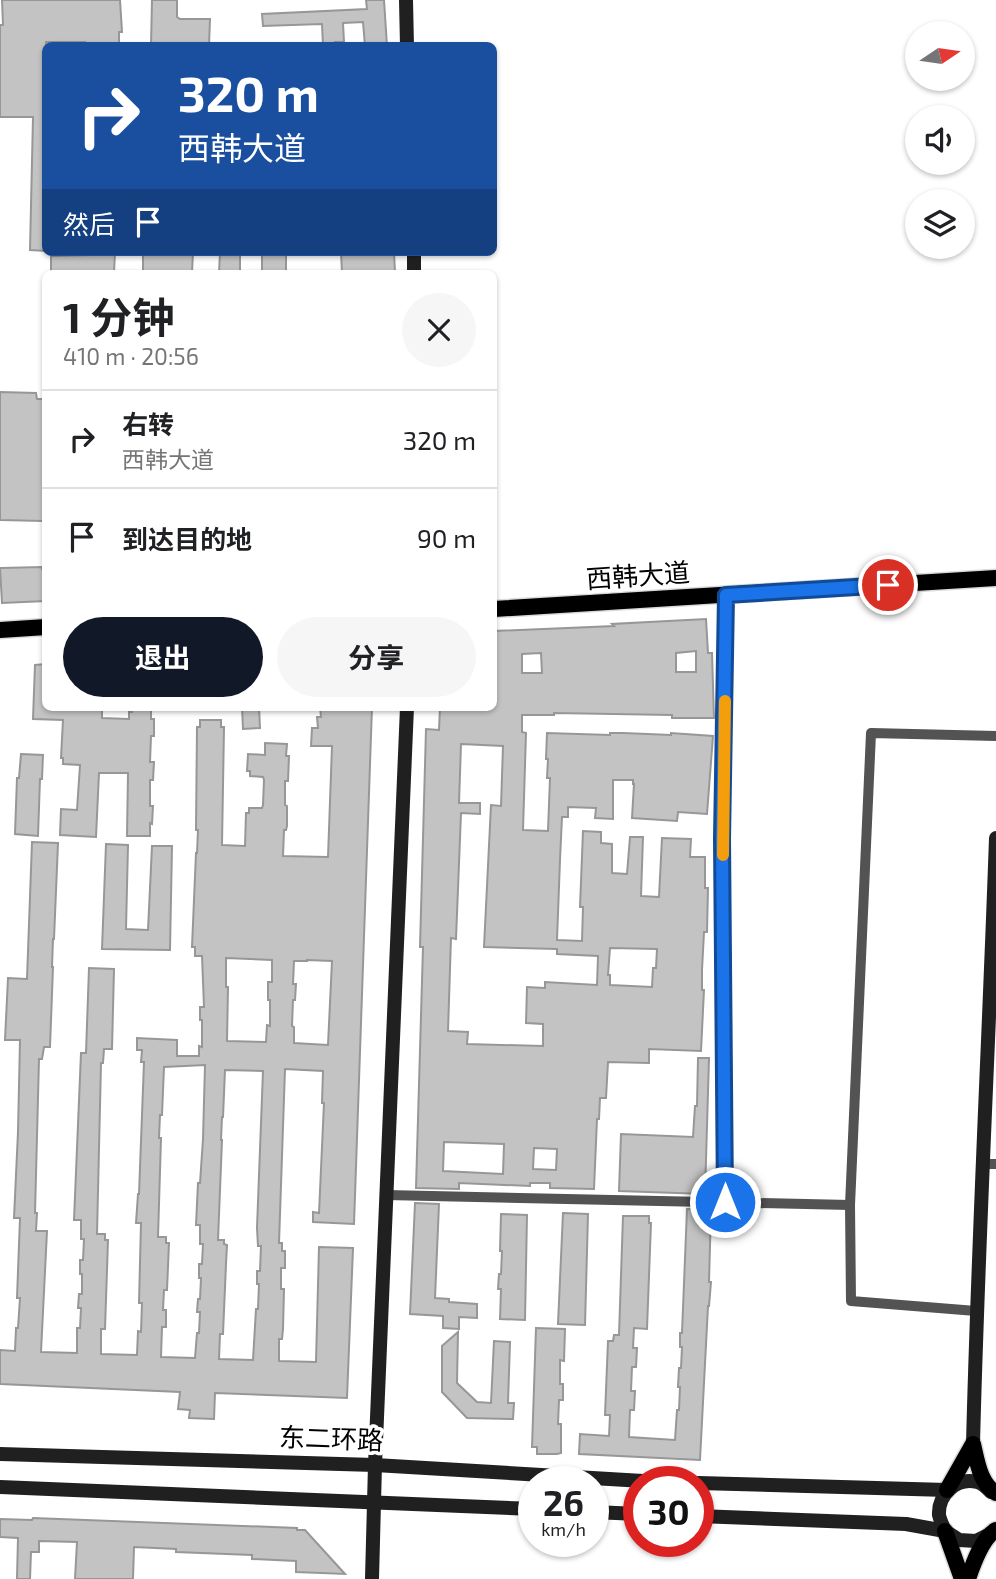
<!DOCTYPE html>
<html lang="zh">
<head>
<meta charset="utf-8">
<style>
	:root { --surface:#fff; --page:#f6f6f6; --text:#202124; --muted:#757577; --line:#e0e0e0; --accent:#111827 }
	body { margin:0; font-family:"Exo 2","Noto Sans SC",sans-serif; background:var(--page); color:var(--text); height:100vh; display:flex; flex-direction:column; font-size:26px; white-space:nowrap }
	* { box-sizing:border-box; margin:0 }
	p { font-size:23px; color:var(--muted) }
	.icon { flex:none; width:38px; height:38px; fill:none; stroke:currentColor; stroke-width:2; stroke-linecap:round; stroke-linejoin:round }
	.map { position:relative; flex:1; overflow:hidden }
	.side { position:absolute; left:42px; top:270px; width:455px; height:441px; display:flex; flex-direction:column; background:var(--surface); border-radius:10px; box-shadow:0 2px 5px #0004 }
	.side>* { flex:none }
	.banner { position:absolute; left:42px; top:42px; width:455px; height:214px; border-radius:10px; box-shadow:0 2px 5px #0004; background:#1a4fa0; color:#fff; overflow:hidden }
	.needle { width:46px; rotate:77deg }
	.buttons { position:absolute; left:905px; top:21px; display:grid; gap:14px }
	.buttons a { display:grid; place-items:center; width:70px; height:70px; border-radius:50%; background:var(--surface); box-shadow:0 2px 5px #0004; font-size:35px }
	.speed { position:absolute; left:518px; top:1466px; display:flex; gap:14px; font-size:35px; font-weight:700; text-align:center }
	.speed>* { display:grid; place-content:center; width:91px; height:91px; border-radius:50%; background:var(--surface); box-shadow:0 2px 5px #0004; line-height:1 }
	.speed small { font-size:18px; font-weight:400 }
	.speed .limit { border:10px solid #d22; background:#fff; color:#111 }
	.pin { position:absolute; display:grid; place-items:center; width:60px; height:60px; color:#fff; margin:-30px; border:4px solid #fff; border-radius:50%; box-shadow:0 2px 7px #0007 }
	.me { position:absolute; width:77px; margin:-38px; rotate:0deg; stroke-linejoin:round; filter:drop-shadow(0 0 5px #0008) }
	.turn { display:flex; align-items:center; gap:24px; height:147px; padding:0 21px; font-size:32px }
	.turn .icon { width:91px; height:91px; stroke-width:2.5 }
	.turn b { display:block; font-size:49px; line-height:60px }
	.then { display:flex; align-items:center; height:66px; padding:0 21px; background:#0003; gap:14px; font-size:26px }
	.round { display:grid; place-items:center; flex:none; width:74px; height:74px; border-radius:37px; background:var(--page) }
	.headline { display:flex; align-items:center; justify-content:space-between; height:119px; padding:0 21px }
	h1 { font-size:42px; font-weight:700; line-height:52px }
	.cta { display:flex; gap:14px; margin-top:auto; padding:14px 21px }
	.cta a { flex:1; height:80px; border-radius:42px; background:var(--accent); color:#fff; font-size:28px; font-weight:700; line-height:80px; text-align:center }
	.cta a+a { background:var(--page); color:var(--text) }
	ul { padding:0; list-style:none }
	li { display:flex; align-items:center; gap:21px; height:98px; padding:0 21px; border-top:2px solid var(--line) }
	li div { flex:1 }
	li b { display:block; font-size:26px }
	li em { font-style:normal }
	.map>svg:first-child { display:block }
	.building { fill:#c3c3c3; stroke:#979797; stroke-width:2; fill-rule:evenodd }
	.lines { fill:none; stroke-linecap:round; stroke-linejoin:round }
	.primary-casing { stroke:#dbdbdb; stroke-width:19 }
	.street { stroke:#535353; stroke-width:10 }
	.secondary { stroke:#202020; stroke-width:14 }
	.primary { stroke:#000; stroke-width:16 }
	.route-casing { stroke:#114b97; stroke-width:18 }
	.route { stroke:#1a73e8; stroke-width:12 }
	.slow { stroke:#f59e0b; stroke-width:12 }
	.labels { text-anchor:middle; stroke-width:7; stroke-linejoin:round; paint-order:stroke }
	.street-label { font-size:26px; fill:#000; stroke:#fff }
</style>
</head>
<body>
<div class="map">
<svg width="996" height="1579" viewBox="0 0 996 1579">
	<rect width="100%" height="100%" fill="#fff"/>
	<g class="building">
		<polygon points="2,0 120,0 122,32 119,32 119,45 85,44 85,42 46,42 46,251 30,250 33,117 0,117 0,25 3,25"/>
		<polygon points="152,0 177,0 177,17 180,19 210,19 209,46 151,46"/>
		<polygon points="366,0 384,0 387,46 365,46 363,22 343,23 344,42 335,42 336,46 323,46 322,24 263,26 262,14 367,9"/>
		<polygon points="91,252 115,252 114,273 51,273 51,256 91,255"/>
		<polygon points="143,252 193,252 192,273 143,273"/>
		<polygon points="220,252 240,252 240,273 219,273"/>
		<rect x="262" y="252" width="24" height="21"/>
		<polygon points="341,252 394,252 395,273 342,273"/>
		<polygon points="0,392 36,393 37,399 46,399 46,472 44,472 43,521 0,520"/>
		<polygon points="42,567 42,569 46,569 46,601 2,603 0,568"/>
		<path d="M706,619L708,653H712L714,718H672V715L554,713V715H522V732L526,733L523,830L548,831L550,778H547L548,759H546L547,733L610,735V733H623L671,735V733L713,736L707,814L678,812L677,821L632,818L634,784H633V780H613V819L595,818L596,808L568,807V817H562L560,860L557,940L582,941L583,907H580L583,831L601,832V843L612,844V873L627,874L630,837H643L641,896L659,897L662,838L691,839L690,857H705V888H708L707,932H704L702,970V990H704L701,1051L649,1049V1063L608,1062L606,1098H600L599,1119H597L594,1189L550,1188V1183H530V1186L459,1183V1189L416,1188L423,947H420L426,729L439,730L440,707H494V631L614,626L612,624ZM696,651V672H676V653ZM541,653L542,673H522V654ZM461,744L503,746L501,806L491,805L484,947L557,949V954L598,956L597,985L545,982V988L527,987L526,1023L543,1024V1046L467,1044L468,1032L448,1031L451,938L456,939L461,813L480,814V803H459ZM610,948L657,949L656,968H653L652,987L610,985V975H608ZM444,1142L504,1144L503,1174L443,1171ZM534,1148L557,1149L556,1170L533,1169Z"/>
		<polygon points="46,664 46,707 102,707 102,718 129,719 129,712 132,712 132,707 151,707 151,719 154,719 154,736 151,736 150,762 154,762 153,780 150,780 150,806 153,806 152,824 150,823 150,836 127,836 128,773 99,773 96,837 60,835 61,809 77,810 80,765 63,764 63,758 61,758 63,720 33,719 35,665"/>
		<polygon points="242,707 259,707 260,728 243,729"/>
		<path d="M320,707H372L354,1224L313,1222V1212L319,1213L324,1103H322L323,1071L285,1069L279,1243H282V1251H285V1268H281V1289H284L283,1329L282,1339H279V1361L316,1362L319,1247L353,1248L347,1398L215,1393L214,1419L189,1418L190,1410L178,1409L180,1392L0,1384V1350L15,1351L16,1328H18L20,1298H17L20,1218H14L18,1132L20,1040H5L8,978L27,979L32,842L58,843L54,939H53L52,967H53L50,1047H44L42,1059H39L35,1213H37L36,1231H47L41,1352L77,1353V1328H80L81,1308H78L79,1294H82V1274H80V1260H83L84,1239H81V1220H74L81,1053H86L89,968L114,969L112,1049H104L103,1063H101L97,1234H105V1240H108L105,1329H101V1354L137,1355L138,1331L141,1332L142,1303H139L141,1223H136L138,1194H139L144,1062H141L142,1050H137V1038L177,1040V1056H199V1046L202,1047V1020H200V1007H204L202,956H195V947H192L196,853H197L198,830H196L197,727H200V720H221V727H224L222,845L245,846L246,813H249V808H262L263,805L264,780L263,777L250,776V771H247L248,754L265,755V743L287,744L286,756H289L288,781H285V805L287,806V826L286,830H284L283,856L328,857L332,746H311L312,728H318L317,717H321ZM226,958L272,960V982H268V1000H270V1026L267,1025L266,1042L227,1041L228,987H226ZM307,960L332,961L328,1045L294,1043V1027L292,1026L293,1000H295L296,984H293L294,961H307ZM205,1065L203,1139L200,1183H198L196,1225H200V1244H203L202,1264H199V1278H201L200,1299H198L197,1312H200L199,1333H197L195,1358L161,1357L162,1327H166V1310H163L164,1290H167L169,1243H166V1237H158L161,1138H159L160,1115H162L164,1067ZM225,1070L263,1071L257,1228L258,1246H261L260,1271H257V1284H259L258,1309H256L253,1360L219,1359L220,1334H223L226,1264L227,1245L224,1244V1240H218L222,1140H221L222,1117H223Z"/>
		<polygon points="21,754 43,755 42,779 40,779 38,836 15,834 17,778 19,778"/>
		<polygon points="106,844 128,845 126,929 148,930 152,846 172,846 170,950 102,949"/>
		<polygon points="698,1058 709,1058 705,1194 619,1191 621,1134 693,1137 695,1106 697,1106"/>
		<polygon points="415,1203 439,1204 435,1298 449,1299 449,1302 477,1304 477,1318 459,1317 459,1329 443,1328 443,1316 410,1314"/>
		<polygon points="687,1209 711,1210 709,1282 711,1282 709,1306 708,1306 700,1460 579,1454 580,1434 609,1436 610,1415 605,1415 608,1341 613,1341 614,1335 619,1335 623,1216 649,1216 649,1223 651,1223 647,1329 634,1328 633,1348 637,1348 636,1367 632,1367 631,1391 635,1391 634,1410 630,1410 629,1437 675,1440 677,1410 679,1410 680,1387 678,1387 679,1368 681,1368 682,1347 680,1347 680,1333 682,1333"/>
		<polygon points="563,1213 588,1214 585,1325 558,1324"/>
		<polygon points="501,1214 527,1215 525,1320 500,1319 501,1289 498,1289 499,1274 501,1274 502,1251 500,1251"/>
		<polygon points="536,1328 565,1329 564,1361 560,1360 560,1384 563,1384 563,1400 559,1400 558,1424 561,1424 561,1453 557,1454 537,1454 537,1447 532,1447"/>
		<polygon points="458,1332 457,1383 477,1402 491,1403 494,1341 510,1342 508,1403 514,1403 513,1419 467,1418 442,1392 442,1346"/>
		<polygon points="33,1518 297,1528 297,1530 305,1530 345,1574 296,1572 296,1561 252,1559 252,1555 176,1552 176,1549 134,1547 133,1579 75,1579 77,1542 39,1541 39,1552 31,1552 30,1579 17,1579 18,1538 0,1537 0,1519 32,1520"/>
	</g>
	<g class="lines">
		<g class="primary-casing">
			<g id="primary">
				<polyline points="494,609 996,578"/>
				<polyline points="0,630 46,627"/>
				<path d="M947,1490L973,1444C977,1461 980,1484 996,1493"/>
				<polyline points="945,1531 962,1579"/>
				<path d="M968,1579C973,1564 982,1538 996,1530"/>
			</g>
		</g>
		<g class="street">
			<polyline points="983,1164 996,1164"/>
			<polyline points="386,1195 850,1205"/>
			<polyline points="725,1202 722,839 726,595"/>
			<polyline points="976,1311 851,1301 850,1205 871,733 996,736"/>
		</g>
		<g class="secondary">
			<polyline points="406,0 407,46"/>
			<polyline points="414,252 414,273"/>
			<path d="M973,1444C978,1242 989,1040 996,838"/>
			<polyline points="0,1454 375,1465 660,1482"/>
			<polyline points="698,1483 947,1490"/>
			<polyline points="0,1487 534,1509"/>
			<polyline points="593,1512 639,1514"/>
			<polyline points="698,1516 906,1524 945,1531 959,1540 976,1541 990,1534"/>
			<path d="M945,1531C943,1526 940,1520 939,1515C938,1495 956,1477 977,1482C982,1483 987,1488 991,1492"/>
			<polyline points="372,1579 375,1465 407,707"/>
		</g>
		<use href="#primary" class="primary"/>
	</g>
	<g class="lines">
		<g class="route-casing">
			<polyline id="route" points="725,1202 722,839 726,595 888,585"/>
		</g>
		<use href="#route" class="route"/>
		<polyline class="slow" points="723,855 725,701"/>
	</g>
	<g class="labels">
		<g class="street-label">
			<text transform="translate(638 576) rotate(-4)" y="9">西韩大道</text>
			<text transform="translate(331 1439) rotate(2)" y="9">东二环路</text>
		</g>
	</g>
</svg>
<div class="buttons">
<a><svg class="needle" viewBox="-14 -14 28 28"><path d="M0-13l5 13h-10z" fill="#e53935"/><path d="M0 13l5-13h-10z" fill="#757577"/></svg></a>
<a><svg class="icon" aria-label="sound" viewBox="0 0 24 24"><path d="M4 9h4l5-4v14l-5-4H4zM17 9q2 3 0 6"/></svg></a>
<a><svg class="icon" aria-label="layers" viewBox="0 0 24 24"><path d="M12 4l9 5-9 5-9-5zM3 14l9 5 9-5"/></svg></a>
</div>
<div class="speed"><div>26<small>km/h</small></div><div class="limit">30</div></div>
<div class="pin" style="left:888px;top:585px;background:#d93025"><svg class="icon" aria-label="arrive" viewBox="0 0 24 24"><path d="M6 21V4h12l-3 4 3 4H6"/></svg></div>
<svg class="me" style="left:725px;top:1202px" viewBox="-20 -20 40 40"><circle r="17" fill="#1a73e8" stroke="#fff" stroke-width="3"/><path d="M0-11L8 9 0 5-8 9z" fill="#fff"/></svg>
<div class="banner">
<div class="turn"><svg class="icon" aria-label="right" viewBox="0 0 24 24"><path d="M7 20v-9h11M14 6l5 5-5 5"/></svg><div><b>320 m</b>西韩大道</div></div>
<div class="then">然后<svg class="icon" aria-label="arrive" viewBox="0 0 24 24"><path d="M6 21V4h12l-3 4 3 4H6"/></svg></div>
</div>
<section class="side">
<div class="headline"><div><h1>1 分钟</h1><p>410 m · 20:56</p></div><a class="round"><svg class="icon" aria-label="close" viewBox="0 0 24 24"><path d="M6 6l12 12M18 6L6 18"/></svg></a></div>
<ul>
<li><svg class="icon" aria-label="right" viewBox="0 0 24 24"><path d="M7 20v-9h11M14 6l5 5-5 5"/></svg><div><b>右转</b><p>西韩大道</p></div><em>320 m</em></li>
<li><svg class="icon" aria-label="arrive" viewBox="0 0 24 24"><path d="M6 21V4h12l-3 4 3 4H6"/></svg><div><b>到达目的地</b></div><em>90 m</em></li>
</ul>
<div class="cta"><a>退出</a><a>分享</a></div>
</section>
</div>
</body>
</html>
